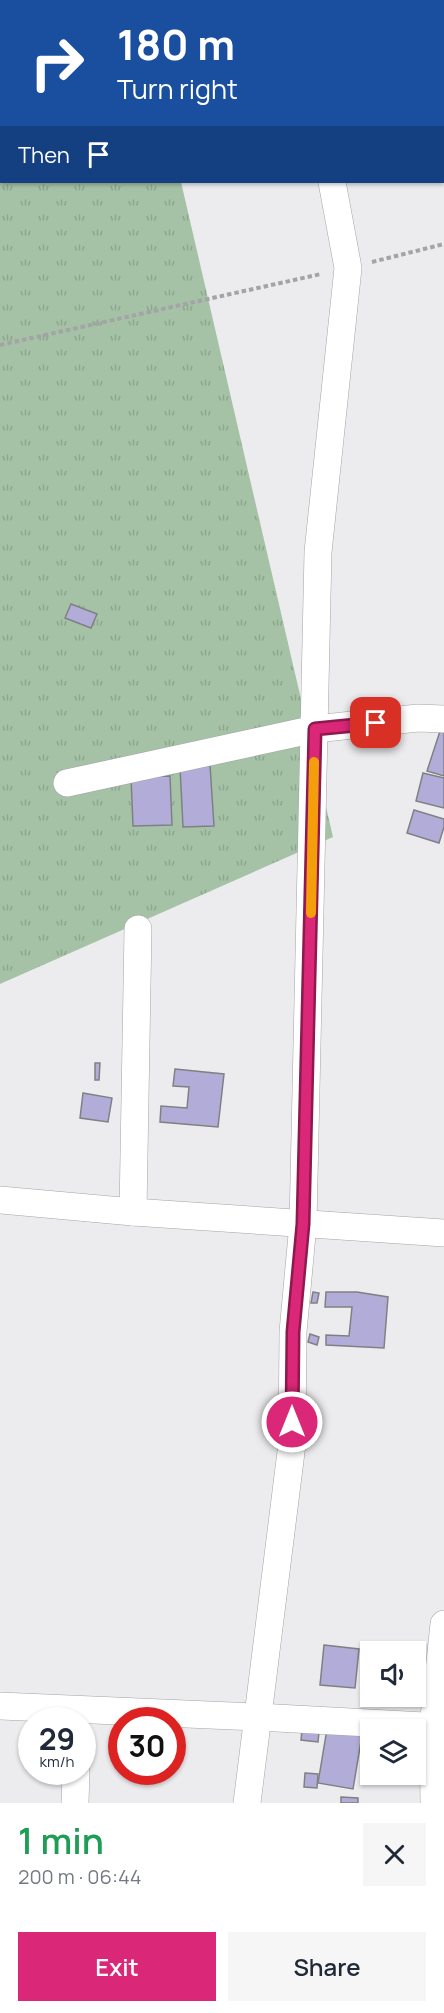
<!DOCTYPE html>
<html lang="en">
<head>
<meta charset="utf-8">
<style>
	:root { --surface:#fff; --page:#f6f6f7; --text:#1f2937; --muted:#747a83; --accent:#db2777 }
	body { margin:0; font-family:Manrope,sans-serif; background:var(--page); color:var(--text); height:100vh; display:flex; flex-direction:column; font-size:22px; white-space:nowrap }
	* { box-sizing:border-box; margin:0 }
	p { font-size:20px; color:var(--muted) }
	.icon { flex:none; width:33px; height:33px; fill:none; stroke:currentColor; stroke-width:2; stroke-linecap:round; stroke-linejoin:round }
	.map { position:relative; height:1803px; overflow:hidden }
	.sheet { display:flex; flex-direction:column; background:var(--surface); flex:1 }
	.sheet>* { flex:none }
	.top-card { position:absolute; left:0px; top:0px; width:444px; height:183px; box-shadow:0 2px 4px #0004; background:#1a4fa0; color:#fff; overflow:hidden }
	.tools { position:absolute; left:360px; top:1641px; display:grid; gap:12px }
	.tools a { display:grid; place-items:center; width:66px; height:66px; border-radius:0px; background:var(--surface); box-shadow:0 2px 4px #0004; font-size:30px }
	.speed { position:absolute; left:18px; top:1707px; display:flex; gap:12px; font-size:30px; font-weight:700; text-align:center }
	.speed>* { display:grid; place-content:center; width:78px; height:78px; border-radius:50%; background:var(--surface); box-shadow:0 2px 4px #0004; line-height:1 }
	.speed small { font-size:15px; font-weight:400 }
	.speed .limit { border:9px solid #d22; background:#fff; color:#111 }
	.pin { position:absolute; display:grid; place-items:center; width:51px; height:51px; color:#fff; margin:-26px; border-radius:12px; box-shadow:0 3px 9px #0006 }
	.me { position:absolute; width:66px; margin:-33px; rotate:0deg; stroke-linejoin:round; filter:drop-shadow(0 0 4px #0008) }
	.turn { display:flex; align-items:center; gap:21px; height:126px; padding:0 18px; font-size:27px }
	.turn .icon { width:78px; height:78px; stroke-width:2.5 }
	.turn b { display:block; font-size:42px; line-height:51px }
	.then { display:flex; align-items:center; height:57px; padding:0 18px; background:#0003; gap:12px; font-size:22px }
	.round { display:grid; place-items:center; flex:none; width:63px; height:63px; border-radius:0px; background:var(--page) }
	.summary { display:flex; align-items:center; justify-content:space-between; height:102px; padding:0 18px }
	h1 { font-size:36px; font-weight:600; line-height:45px; color:#1e9e55 }
	.cta { display:flex; gap:12px; margin-top:auto; padding:12px 18px }
	.cta a { flex:1; height:69px; border-radius:0px; background:var(--accent); color:#fff; font-size:24px; font-weight:600; line-height:69px; text-align:center }
	.cta a+a { background:var(--page); color:var(--text) }
	.map>svg:first-child { display:block }
	.grass { fill:url(#grass-tufts) }
	.building { fill:#b1add8; stroke:#808083; stroke-width:1.5 }
	.lines { fill:none; stroke-linecap:round; stroke-linejoin:round }
	.street-casing { stroke:#a4a4a6; stroke-width:28 }
	.path { stroke:#a4a4a6; stroke-width:4; stroke-dasharray:4.5 3; stroke-linecap:butt }
	.street { stroke:#fff; stroke-width:27 }
	.route-casing { stroke:#8e194d; stroke-width:15 }
	.route { stroke:#db2777; stroke-width:10 }
	.slow { stroke:#f59e0b; stroke-width:10 }
</style>
</head>
<body>
<div class="map">
<svg width="444" height="1803" viewBox="0 0 444 1803">
	<defs>
		<pattern id="grass-tufts" width="24" height="20" patternUnits="userSpaceOnUse" patternTransform="scale(1.5)"><rect width="24" height="20" fill="#a5c2a6"/><path d="M3 7l-1-3M5 7V3M7 7l1-3M15 17l-1-3M17 17v-4M19 17l1-3" fill="none" stroke="#8da68e"/></pattern>
	</defs>
	<rect width="100%" height="100%" fill="#ececef"/>
	<polygon class="grass" points="0,0 138,0 139,1 2,2 2,182 181,182 333,837 0,984"/>
	<g class="building">
		<polygon points="71,604 97,614 91,628 65,618"/>
		<polygon points="443,722 444,722 444,776 427,771"/>
		<polygon points="210,765 214,826 183,827 180,767"/>
		<polygon points="423,773 444,778 444,808 416,801"/>
		<polygon points="170,776 172,825 133,826 131,777"/>
		<polygon points="414,810 444,819 444,827 439,843 407,833"/>
		<polygon points="95,1063 100,1063 99,1080 95,1080"/>
		<polygon points="175,1069 224,1074 218,1127 160,1122 161,1106 187,1108 189,1087 173,1086"/>
		<polygon points="83,1093 112,1098 108,1122 80,1118"/>
		<polygon points="313,1292 319,1293 317,1303 311,1303"/>
		<polygon points="326,1292 357,1292 388,1297 384,1348 326,1345 326,1335 349,1336 352,1307 325,1307"/>
		<polygon points="310,1334 319,1337 317,1345 308,1342"/>
		<polygon points="324,1645 359,1649 355,1688 320,1685"/>
		<polygon points="327,1729 362,1735 353,1789 318,1783"/>
		<polygon points="302,1730 319,1732 318,1742 301,1740"/>
		<polygon points="305,1773 318,1774 317,1788 304,1787"/>
		<polygon points="341,1797 358,1798 358,1803 341,1803"/>
	</g>
	<g class="lines">
		<g class="street-casing">
			<g id="street">
				<polyline points="300,0 300,2"/>
				<polyline points="67,783 315,729 418,718 444,719"/>
				<polyline points="0,1200 133,1212 444,1233"/>
				<polyline points="133,1212 138,929"/>
				<polyline points="0,1706 258,1717 444,1727"/>
				<polyline points="75,1803 76,1772"/>
				<polyline points="247,1803 292,1444 293,1332 303,1224 318,552 348,268 332,182"/>
				<polyline points="434,1803 433,1727 444,1624"/>
			</g>
		</g>
		<g class="path">
			<polyline points="372,262 444,244"/>
			<polyline points="0,345 321,274"/>
		</g>
		<use href="#street" class="street"/>
	</g>
	<g class="lines">
		<g class="route-casing">
			<polyline id="route" points="292,1422 293,1332 303,1224 315,729 376,723"/>
		</g>
		<use href="#route" class="route"/>
		<polyline class="slow" points="311,913 314,762"/>
	</g>
</svg>
<div class="tools">
<a><svg class="icon" aria-label="sound" viewBox="0 0 24 24"><path d="M4 9h4l5-4v14l-5-4H4zM17 9q2 3 0 6"/></svg></a>
<a><svg class="icon" aria-label="layers" viewBox="0 0 24 24"><path d="M12 4l9 5-9 5-9-5zM3 14l9 5 9-5"/></svg></a>
</div>
<div class="speed"><div>29<small>km/h</small></div><div class="limit">30</div></div>
<div class="pin" style="left:376px;top:723px;background:#d93025"><svg class="icon" aria-label="arrive" viewBox="0 0 24 24"><path d="M6 21V4h12l-3 4 3 4H6"/></svg></div>
<svg class="me" style="left:292px;top:1422px" viewBox="-20 -20 40 40"><circle r="17" fill="#db2777" stroke="#fff" stroke-width="3"/><path d="M0-11L8 9 0 5-8 9z" fill="#fff"/></svg>
<div class="top-card">
<div class="turn"><svg class="icon" aria-label="right" viewBox="0 0 24 24"><path d="M7 20v-9h11M14 6l5 5-5 5"/></svg><div><b>180 m</b>Turn right</div></div>
<div class="then">Then<svg class="icon" aria-label="arrive" viewBox="0 0 24 24"><path d="M6 21V4h12l-3 4 3 4H6"/></svg></div>
</div>
</div>
<section class="sheet">
<div class="summary"><div><h1>1 min</h1><p>200 m · 06:44</p></div><a class="round"><svg class="icon" aria-label="close" viewBox="0 0 24 24"><path d="M6 6l12 12M18 6L6 18"/></svg></a></div>
<div class="cta"><a>Exit</a><a>Share</a></div>
</section>
</body>
</html>
